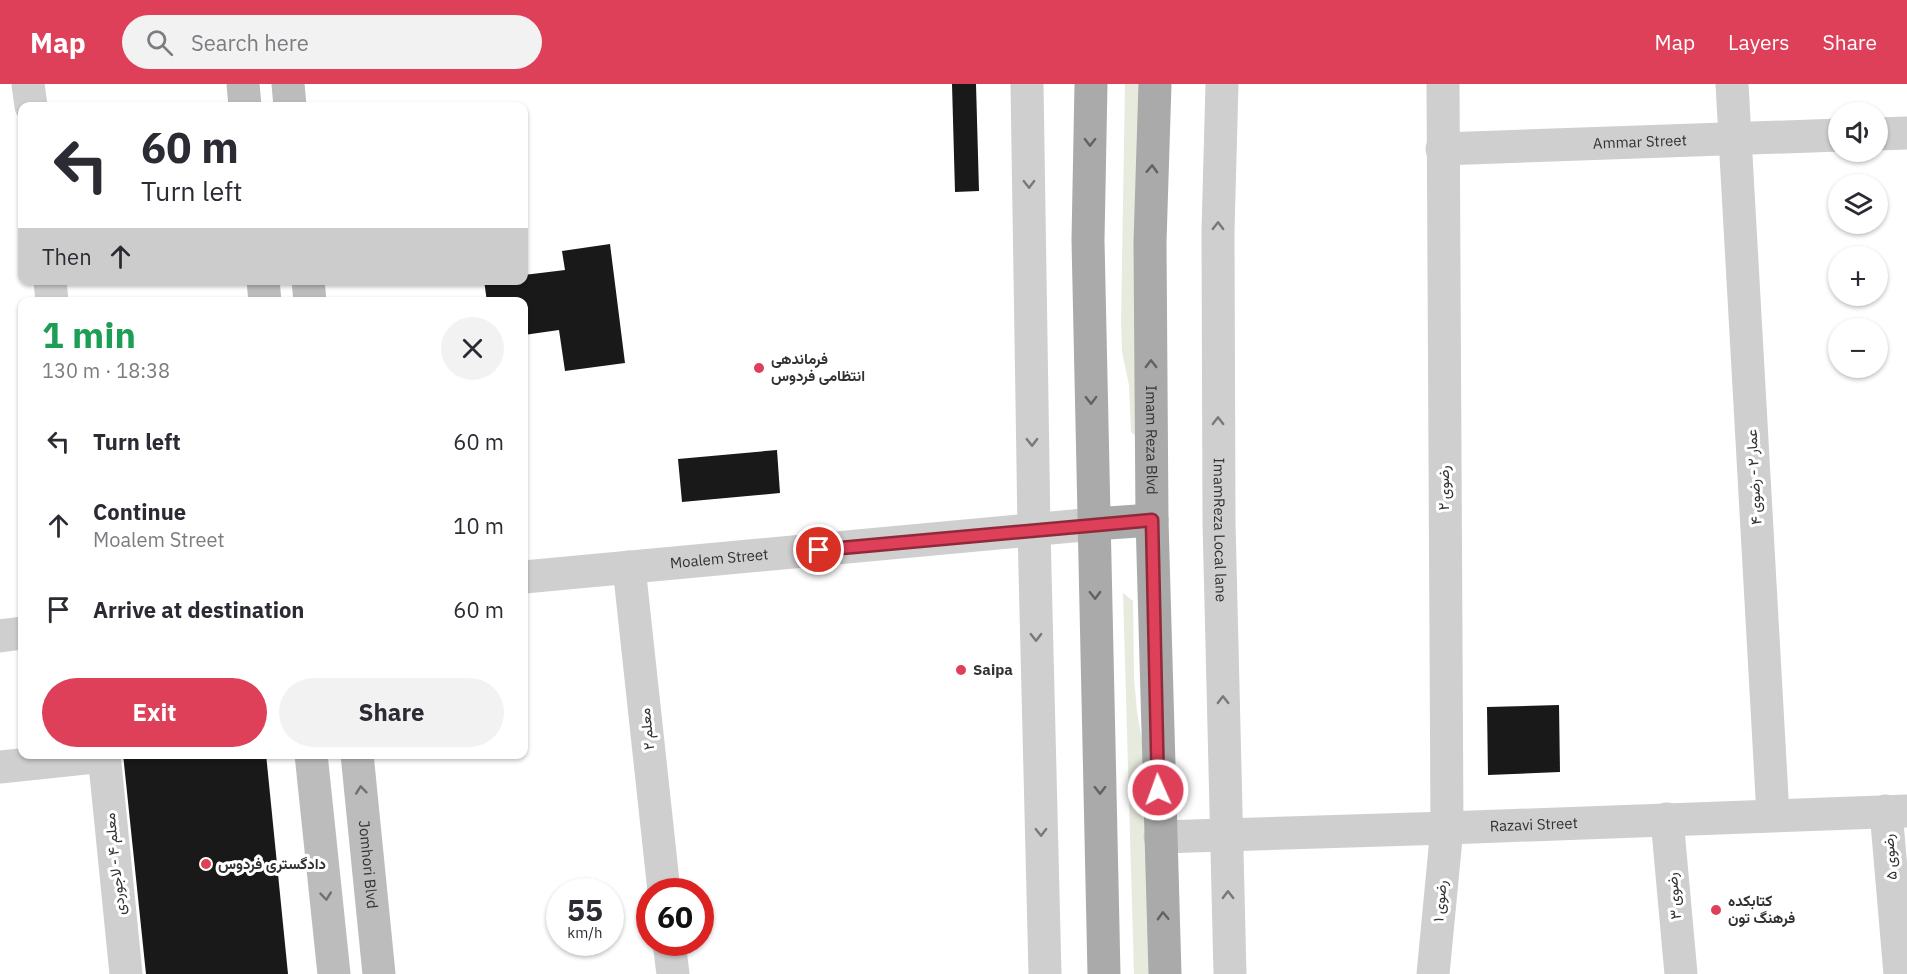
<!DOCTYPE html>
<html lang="en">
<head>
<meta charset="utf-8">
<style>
	:root { --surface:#fff; --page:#f2f2f3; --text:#2b2b33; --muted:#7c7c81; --accent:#de4059 }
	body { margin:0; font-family:"IBM Plex Sans",Vazirmatn,sans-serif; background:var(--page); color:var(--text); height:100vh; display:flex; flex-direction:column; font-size:22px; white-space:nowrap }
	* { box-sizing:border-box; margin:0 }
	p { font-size:20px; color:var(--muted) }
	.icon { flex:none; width:33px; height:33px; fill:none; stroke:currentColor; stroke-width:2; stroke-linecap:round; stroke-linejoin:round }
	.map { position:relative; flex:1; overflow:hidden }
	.sheet { position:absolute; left:18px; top:213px; width:510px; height:462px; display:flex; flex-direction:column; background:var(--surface); border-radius:12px; box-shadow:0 2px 4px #0004 }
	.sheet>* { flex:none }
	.banner { position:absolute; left:18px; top:18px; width:510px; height:183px; border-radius:12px; box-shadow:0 2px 4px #0004; background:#fff; color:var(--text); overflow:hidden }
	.controls { position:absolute; left:1828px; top:18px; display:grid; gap:12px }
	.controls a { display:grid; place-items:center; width:60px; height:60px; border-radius:50%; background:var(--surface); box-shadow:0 2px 4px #0004; font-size:30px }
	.speed { position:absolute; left:546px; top:794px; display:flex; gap:12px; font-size:30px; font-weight:700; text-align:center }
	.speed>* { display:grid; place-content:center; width:78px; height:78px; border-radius:50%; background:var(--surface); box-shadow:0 2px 4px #0004; line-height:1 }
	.speed small { font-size:15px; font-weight:400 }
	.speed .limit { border:9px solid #d22; background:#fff; color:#111 }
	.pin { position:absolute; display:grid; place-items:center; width:51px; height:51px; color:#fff; margin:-26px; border:3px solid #fff; border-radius:50%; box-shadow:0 2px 6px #0007 }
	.me { position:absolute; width:66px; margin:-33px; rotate:358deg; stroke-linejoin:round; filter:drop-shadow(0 0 4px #0008) }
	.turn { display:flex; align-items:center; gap:21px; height:126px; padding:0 24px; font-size:27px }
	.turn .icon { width:78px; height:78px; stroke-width:2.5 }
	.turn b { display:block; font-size:42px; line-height:51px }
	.then { display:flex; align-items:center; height:57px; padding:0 24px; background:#0003; gap:12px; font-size:22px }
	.round { display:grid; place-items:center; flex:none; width:63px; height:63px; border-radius:32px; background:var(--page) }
	.summary { display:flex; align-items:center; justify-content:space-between; height:102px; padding:0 24px }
	h1 { font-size:36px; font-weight:700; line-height:45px; color:#1e9e55 }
	.primary-button { display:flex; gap:12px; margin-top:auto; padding:12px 24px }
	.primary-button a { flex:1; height:69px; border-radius:36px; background:var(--accent); color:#fff; font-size:24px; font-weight:700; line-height:69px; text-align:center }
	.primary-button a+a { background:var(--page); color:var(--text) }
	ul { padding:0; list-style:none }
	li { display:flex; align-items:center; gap:18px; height:84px; padding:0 24px }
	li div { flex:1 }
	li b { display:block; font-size:22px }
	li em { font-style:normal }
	header { display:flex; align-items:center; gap:36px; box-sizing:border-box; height:84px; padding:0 30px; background:var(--accent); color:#fff }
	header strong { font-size:28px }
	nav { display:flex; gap:33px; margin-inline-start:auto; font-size:21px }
	.search { width:420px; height:54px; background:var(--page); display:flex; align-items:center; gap:15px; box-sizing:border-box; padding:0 21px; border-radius:33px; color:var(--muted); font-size:22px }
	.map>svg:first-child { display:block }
	.green { fill:#e6ebde }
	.building { fill:#191919 }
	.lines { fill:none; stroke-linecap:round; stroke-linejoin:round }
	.minor { stroke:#cfcfcf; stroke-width:33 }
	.tertiary { stroke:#cfcfcf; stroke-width:33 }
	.secondary { stroke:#bcbcbc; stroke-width:33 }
	.primary { stroke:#aaa; stroke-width:33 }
	.oneway { stroke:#626262 }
	.oneway2 { stroke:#797979 }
	.oneway3 { stroke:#707070 }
	.route-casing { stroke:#902a3a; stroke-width:15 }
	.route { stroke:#de4059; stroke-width:10 }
	.poi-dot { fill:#de4059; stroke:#fff; stroke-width:2 }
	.labels { text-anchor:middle; stroke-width:6; stroke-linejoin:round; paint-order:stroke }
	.street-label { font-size:15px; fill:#323232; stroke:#fff }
	.poi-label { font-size:15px; font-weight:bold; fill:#323232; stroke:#fff; text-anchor:start }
</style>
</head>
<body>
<header>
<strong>Map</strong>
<div class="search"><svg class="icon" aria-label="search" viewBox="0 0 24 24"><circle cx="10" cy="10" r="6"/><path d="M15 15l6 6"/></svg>Search here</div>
<nav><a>Map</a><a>Layers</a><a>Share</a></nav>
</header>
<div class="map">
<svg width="1907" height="890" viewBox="0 0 1907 890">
	<rect width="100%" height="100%" fill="#fff"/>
	<g class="green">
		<polygon points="1125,0 1140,0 1134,193 1140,355 1131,348 1129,301 1122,268 1121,238"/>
		<polygon points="1123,509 1133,517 1134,593 1137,628 1144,669 1149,890 1134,890"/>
	</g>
	<g class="building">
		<polygon points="952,0 976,0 979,107 955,108"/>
		<polygon points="610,160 625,279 565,287 559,246 524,251 524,218 487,218 484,196 524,196 524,191 565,186 562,167"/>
		<polygon points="777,366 780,409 682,418 678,375"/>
		<polygon points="1559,621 1560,688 1488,691 1487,623"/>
		<polygon points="123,670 266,670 288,890 146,890"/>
	</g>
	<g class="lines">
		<g class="minor">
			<polyline points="28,0 31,22"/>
			<polyline points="1732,0 1773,731"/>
			<polyline points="1878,50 1907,49"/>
			<path id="s1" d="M1442,65L1839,51"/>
			<polyline points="50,196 52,218"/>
			<polyline points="629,483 664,807"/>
			<polyline points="104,670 126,890"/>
			<polyline points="0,683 104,672"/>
			<polyline points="1886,727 1900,890"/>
			<polyline points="1667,735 1681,890"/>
			<polyline points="669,858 673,890"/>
			<polyline points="1433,890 1447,744 1443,0"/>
		</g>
		<g class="tertiary">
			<polyline points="1027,0 1034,446 1045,890"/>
			<path id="s2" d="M1222,0L1218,147L1219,438L1230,890"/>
			<path id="s3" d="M524,493L1094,440"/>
			<polyline points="0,552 22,549"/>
			<path id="s4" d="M1160,753L1447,744L1907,727"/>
		</g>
		<g class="secondary">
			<polyline points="243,0 245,22"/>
			<polyline points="288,0 290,22"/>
			<polyline points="263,196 265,218"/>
			<polyline points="308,196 310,218"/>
			<polyline points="311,670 334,890"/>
			<path id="s5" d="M357,670L379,890"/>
		</g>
		<g class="primary">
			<polyline points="1091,0 1088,156 1104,890"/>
			<path id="s6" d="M1155,0L1150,158L1152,436L1165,890"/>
			<polyline points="1094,440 1152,436"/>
		</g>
	</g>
	<defs><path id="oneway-chevron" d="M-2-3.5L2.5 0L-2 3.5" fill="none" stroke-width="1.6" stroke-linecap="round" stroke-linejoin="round" transform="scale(1.5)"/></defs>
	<g class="oneway">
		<use href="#oneway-chevron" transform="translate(1090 58) rotate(91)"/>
		<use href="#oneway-chevron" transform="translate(1152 85) rotate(-88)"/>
		<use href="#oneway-chevron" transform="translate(1151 280) rotate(-90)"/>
		<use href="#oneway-chevron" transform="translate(1091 316) rotate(89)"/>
		<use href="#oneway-chevron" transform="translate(1095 511) rotate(89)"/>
		<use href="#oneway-chevron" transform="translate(1100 706) rotate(89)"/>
		<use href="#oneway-chevron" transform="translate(1163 832) rotate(-92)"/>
	</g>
	<g class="oneway2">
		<use href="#oneway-chevron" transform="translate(1029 100) rotate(89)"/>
		<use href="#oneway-chevron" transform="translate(1218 142) rotate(-89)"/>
		<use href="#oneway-chevron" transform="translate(1218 337) rotate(-90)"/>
		<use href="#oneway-chevron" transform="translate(1032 358) rotate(89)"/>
		<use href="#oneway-chevron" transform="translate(1036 553) rotate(89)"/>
		<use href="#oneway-chevron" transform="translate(1223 616) rotate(-91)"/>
		<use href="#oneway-chevron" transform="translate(1041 748) rotate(89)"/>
		<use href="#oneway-chevron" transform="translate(1228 811) rotate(-91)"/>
	</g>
	<g class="oneway3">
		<use href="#oneway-chevron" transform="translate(361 706) rotate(-96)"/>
		<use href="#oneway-chevron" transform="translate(326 812) rotate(84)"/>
	</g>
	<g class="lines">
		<g class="route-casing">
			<polyline id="route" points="819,466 1152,436 1158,706"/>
		</g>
		<use href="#route" class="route"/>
	</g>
	<g class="poi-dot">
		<circle cx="759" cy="284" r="6"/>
		<circle cx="961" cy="586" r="6"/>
		<circle cx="206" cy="780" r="6"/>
		<circle cx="1716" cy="826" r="6"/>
	</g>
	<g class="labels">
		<g class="street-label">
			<text dy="5" stroke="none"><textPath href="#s1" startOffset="198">Ammar Street</textPath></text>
			<text dy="5" stroke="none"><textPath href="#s6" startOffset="356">Imam Reza Blvd</textPath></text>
			<text transform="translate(1754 393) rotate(-93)" y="5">عمار ۲ - رضوی ۴</text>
			<text transform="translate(1444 404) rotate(-90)" y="5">رضوی ۲</text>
			<text dy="5" stroke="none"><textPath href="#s2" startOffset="446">ImamReza Local lane</textPath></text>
			<text dy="5" stroke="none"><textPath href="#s3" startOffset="196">Moalem Street</textPath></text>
			<text transform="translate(647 645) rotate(-96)" y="5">معلم ۲</text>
			<text dy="5" stroke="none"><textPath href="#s4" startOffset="374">Razavi Street</textPath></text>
			<text transform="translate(1890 773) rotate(-95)" y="5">رضوی ۵</text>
			<text transform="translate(115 780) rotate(-96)" y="5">معلم ۴ - لاجوردی</text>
			<text dy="5" stroke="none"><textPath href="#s5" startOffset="111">Jomhori Blvd</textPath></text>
			<text transform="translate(1674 812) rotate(-95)" y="5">رضوی ۳</text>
			<text transform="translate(1440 817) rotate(-85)" y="5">رضوی ۱</text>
		</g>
		<g class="poi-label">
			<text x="771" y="280">فرماندهی<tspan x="771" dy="17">انتظامی فردوس</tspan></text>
			<text x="973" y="591">Saipa</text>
			<text x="218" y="785">دادگستری فردوس</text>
			<text x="1728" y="822">کتابکده<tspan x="1728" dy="17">فرهنگ تون</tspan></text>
		</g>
	</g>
</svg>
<div class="controls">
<a><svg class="icon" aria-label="sound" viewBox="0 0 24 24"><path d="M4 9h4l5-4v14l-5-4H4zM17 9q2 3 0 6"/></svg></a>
<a><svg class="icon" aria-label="layers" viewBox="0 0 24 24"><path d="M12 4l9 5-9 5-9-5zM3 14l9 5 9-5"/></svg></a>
<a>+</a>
<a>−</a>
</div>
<div class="speed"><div>55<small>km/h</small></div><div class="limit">60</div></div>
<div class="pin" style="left:819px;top:466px;background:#d93025"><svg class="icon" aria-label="arrive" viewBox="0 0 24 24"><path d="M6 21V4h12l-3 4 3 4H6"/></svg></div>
<svg class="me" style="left:1158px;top:706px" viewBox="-20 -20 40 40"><circle r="17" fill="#de4059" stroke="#fff" stroke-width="3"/><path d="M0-11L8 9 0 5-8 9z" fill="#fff"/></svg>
<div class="banner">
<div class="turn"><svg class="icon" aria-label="left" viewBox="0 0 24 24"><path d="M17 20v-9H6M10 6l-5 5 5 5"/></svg><div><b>60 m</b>Turn left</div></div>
<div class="then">Then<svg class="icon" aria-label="ahead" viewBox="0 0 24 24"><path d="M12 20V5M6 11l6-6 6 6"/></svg></div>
</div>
<section class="sheet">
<div class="summary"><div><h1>1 min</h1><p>130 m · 18:38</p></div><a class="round"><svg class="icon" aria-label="close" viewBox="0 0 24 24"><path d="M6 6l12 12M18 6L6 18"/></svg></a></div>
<ul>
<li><svg class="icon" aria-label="left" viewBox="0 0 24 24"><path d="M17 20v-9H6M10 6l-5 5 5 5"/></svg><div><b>Turn left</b></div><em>60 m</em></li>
<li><svg class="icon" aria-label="ahead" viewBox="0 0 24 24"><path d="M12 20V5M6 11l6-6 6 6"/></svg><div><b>Continue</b><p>Moalem Street</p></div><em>10 m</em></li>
<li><svg class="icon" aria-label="arrive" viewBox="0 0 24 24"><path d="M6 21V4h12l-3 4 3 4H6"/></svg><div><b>Arrive at destination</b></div><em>60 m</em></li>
</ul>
<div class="primary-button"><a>Exit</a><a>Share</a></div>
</section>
</div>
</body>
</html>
